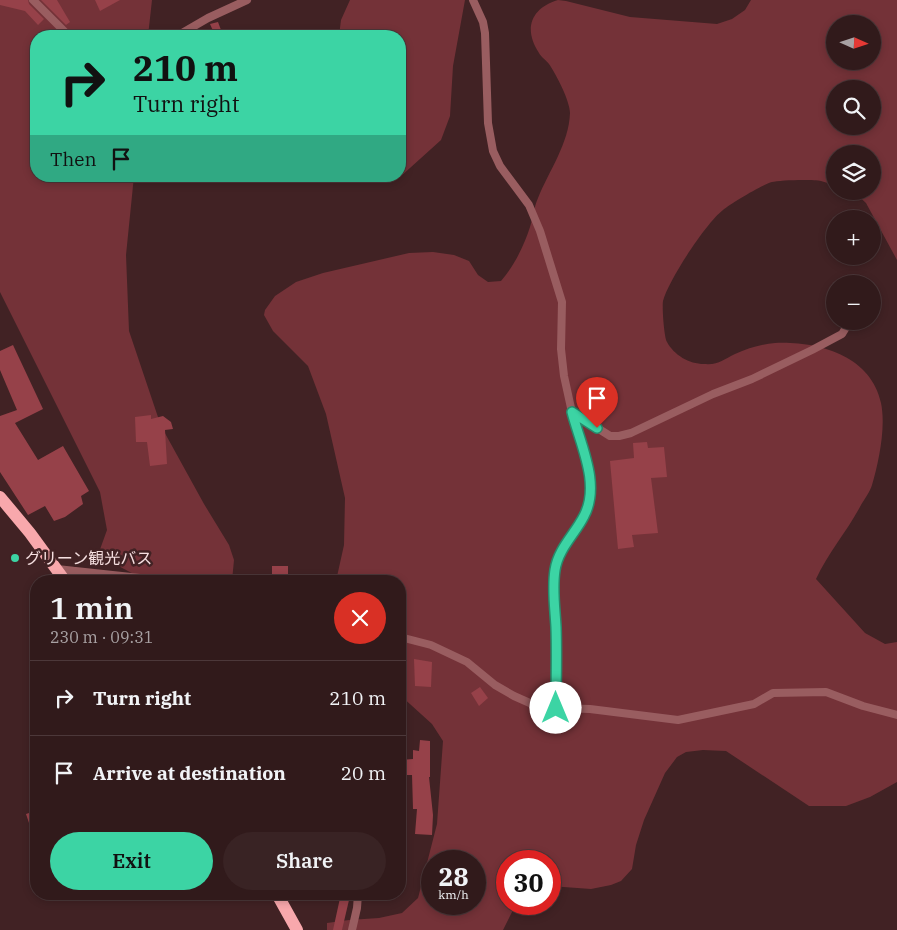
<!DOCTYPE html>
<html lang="en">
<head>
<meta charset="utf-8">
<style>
	:root { --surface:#311a1b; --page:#392324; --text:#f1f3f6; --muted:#a8a1a3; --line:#4c383a; --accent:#3cd4a4 }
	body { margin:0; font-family:"IBM Plex Serif","Noto Sans JP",serif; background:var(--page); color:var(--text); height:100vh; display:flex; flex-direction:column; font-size:19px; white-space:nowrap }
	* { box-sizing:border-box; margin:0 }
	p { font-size:16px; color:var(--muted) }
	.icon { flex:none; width:28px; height:28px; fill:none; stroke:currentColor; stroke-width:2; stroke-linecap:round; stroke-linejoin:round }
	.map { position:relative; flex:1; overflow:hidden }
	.side { position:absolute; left:30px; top:575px; width:376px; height:325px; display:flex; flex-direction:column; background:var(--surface); border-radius:20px; box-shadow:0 2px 8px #0003,0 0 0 1px var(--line) }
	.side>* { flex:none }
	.top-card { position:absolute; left:30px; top:30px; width:376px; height:152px; border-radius:20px; box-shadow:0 2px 8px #0003,0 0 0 1px var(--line); background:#3cd4a4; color:#111; overflow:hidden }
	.needle { width:32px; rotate:93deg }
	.fabs { position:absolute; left:826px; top:15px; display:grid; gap:10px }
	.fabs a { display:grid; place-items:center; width:55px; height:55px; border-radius:50%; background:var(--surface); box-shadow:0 2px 8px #0003,0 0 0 1px var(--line); font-size:25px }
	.speed { position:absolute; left:421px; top:850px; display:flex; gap:10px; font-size:25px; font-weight:700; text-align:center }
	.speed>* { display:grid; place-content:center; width:65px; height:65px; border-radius:50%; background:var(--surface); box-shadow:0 2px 8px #0003,0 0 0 1px var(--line); line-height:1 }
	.speed small { font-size:12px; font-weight:400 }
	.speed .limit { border:8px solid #d22; background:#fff; color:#111 }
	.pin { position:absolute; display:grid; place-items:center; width:42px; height:42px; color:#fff; margin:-51px -21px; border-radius:50% 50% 50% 0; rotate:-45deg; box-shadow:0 0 5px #0007 }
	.pin .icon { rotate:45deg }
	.me { position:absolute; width:55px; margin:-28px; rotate:0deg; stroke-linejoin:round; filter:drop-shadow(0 0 4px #0008) }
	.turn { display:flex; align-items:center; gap:18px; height:105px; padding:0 20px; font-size:22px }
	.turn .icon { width:65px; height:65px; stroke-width:2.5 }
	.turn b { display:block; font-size:35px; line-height:42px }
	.then { display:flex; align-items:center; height:48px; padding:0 20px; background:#0003; gap:10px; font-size:19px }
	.round { display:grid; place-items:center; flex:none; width:52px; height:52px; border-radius:26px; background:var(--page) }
	.summary { display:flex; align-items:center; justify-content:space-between; height:85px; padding:0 20px }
	h1 { font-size:30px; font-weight:600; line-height:38px }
	.action { display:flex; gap:10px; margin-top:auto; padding:10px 20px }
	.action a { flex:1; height:58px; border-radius:30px; background:var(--accent); color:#111; font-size:20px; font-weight:600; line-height:58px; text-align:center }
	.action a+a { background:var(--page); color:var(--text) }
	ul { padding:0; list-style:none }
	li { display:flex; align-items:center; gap:15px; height:75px; padding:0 20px; border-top:1px solid var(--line) }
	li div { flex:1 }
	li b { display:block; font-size:19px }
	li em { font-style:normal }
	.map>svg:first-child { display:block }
	.green { fill:#743238; fill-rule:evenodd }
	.building { fill:#964149 }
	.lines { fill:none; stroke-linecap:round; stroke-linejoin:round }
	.minor { stroke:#995d60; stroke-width:8 }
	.trunk { stroke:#f8a8ac; stroke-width:12 }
	.route-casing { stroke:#278a6b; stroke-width:12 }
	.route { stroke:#3cd4a4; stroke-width:9 }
	.poi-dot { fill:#3cd4a4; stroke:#412224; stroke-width:2 }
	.labels { text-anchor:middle; stroke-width:5; stroke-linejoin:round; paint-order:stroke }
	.poi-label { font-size:16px; fill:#f5dfe0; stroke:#412224; text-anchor:start }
</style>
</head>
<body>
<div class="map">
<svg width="897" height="930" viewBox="0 0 897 930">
	<rect width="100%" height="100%" fill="#412224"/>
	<g class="green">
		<polygon points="0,0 152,0 148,36 36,36 36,176 134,176 126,255 129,331 161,426 204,504 229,545 234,560 232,581 150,581 141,578 98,555 107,530 100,492 0,292"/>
		<polygon points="350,0 465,0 453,66 450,116 441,140 400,177 390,176 400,176 400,36 339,36 341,20"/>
		<path d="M558,0L566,1L630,17L717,24L732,19L745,10L751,0H897V260L866,203L853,191H872V154H835V185C830,184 825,182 821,181C814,179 778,180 772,182C763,184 730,204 723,210C706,223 668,281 663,301C662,307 664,337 667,342C674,355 689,364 704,364C720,365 722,360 735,354C748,348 762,344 775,343C817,341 871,355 881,403C886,427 879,461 872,485C870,492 865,498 861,505C848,530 828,553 816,579L865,633L885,644L897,642V782L870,797L846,806H809L726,751L703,750L686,752L677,757L665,773L644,820L636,845L632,869L621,881L611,885L591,889L550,886V861H508V904H516L503,930H327V923L349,920L379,918L402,913L418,898L437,824L443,741L432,724L400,695V581H336L344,545L345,498L326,414L308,366L273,331L264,315L265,310L275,296L296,282L323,273L409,253L433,252L454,255L469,261L478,275L488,282L501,281C514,266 524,246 530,227C533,218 534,207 538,198C549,171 569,143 570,113C570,101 556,74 549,64C546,60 541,57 539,53C523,29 531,8 558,0ZM835,24H872V61H835ZM835,89H872V126H835ZM432,861H475V904H432Z"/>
	</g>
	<g class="building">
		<polygon points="0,0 28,0 29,4 44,19 38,25 25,11 0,5"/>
		<polygon points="41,0 57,0 70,22 66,25"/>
		<polygon points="95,0 120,0 100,11"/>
		<polygon points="218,22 221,30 214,33 210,24"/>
		<polygon points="13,345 43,409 15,423 38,460 63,446 89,491 81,496 83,504 65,517 54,521 45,506 28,515 0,472 0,416 17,410 0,370 0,351"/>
		<polygon points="151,415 151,419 163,416 171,422 173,429 165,430 167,464 150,466 147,442 136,442 135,417"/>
		<polygon points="647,442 648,448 664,447 667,477 651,478 658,533 632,535 634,547 618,549 610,461 634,458 633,443"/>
		<rect x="272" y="566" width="16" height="15"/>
		<polygon points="414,659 432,662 431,687 415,686"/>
		<polygon points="480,687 488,698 479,706 471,693"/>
		<polygon points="420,740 430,741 430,777 429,777 433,815 432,835 415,834 417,809 413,809 412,775 400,775 400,760 413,759 413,750 419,751"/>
		<polygon points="35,811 36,817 35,841 26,814"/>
		<polygon points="340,898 349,900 342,930 333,930"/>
	</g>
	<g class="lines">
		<g class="minor">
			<polyline points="33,0 69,36"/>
			<polyline points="473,0 483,22 485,33 488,123 493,151 500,166 529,205 540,231 562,302 561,349 564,376 573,417 590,476 590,502 585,516 565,546 555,568 554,600 556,629 556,708"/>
			<polyline points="177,36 208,18 247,0"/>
			<polyline points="572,412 610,436 619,436 631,433 713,394 752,379 812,350 842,334 850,321"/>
			<polyline points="57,569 168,581"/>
			<polyline points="400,637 431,645 467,662 495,685 514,696 532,704 556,708 590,709 678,720 754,704 773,693 826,692 863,706 897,715"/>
			<polyline points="352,930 357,908 358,894"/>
		</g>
		<g class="trunk">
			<polyline points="0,497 30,533 65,581"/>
			<polyline points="277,894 297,930"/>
		</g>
	</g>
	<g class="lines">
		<g class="route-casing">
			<path id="route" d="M556,708C556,681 557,654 556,627C555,608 552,589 555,570C558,549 575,534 584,516C601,484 580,444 572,412L597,428"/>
		</g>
		<use href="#route" class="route"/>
	</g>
	<circle class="poi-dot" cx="15" cy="558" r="5"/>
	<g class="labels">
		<g class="poi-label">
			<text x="25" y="564">グリーン観光バス</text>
		</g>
	</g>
</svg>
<div class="fabs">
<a><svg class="needle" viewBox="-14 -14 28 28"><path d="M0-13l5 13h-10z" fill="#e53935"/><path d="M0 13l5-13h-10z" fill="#a8a1a3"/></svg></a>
<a><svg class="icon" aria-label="search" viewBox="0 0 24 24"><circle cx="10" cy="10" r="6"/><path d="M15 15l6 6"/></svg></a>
<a><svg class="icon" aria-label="layers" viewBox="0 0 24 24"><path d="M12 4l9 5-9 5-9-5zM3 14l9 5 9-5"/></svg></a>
<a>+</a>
<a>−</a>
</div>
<div class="speed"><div>28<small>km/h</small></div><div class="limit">30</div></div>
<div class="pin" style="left:597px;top:428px;background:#d93025"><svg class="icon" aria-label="arrive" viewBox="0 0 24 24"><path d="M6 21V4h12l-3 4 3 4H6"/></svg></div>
<svg class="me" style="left:556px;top:708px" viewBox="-20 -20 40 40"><circle r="19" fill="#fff"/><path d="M0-13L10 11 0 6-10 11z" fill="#3cd4a4"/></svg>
<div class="top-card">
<div class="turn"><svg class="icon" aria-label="right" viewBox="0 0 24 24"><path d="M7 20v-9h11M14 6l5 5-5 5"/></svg><div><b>210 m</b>Turn right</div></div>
<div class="then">Then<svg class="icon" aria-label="arrive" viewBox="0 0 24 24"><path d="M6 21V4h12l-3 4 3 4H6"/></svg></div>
</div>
<section class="side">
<div class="summary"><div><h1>1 min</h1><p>230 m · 09:31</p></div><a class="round" style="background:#d93025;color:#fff"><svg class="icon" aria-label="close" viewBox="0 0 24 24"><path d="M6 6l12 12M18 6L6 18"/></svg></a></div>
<ul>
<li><svg class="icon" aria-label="right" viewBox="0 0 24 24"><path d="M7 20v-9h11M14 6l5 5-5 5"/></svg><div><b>Turn right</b></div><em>210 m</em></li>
<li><svg class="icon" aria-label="arrive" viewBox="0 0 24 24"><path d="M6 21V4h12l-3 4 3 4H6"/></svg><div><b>Arrive at destination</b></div><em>20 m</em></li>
</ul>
<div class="action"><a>Exit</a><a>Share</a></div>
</section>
</div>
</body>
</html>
